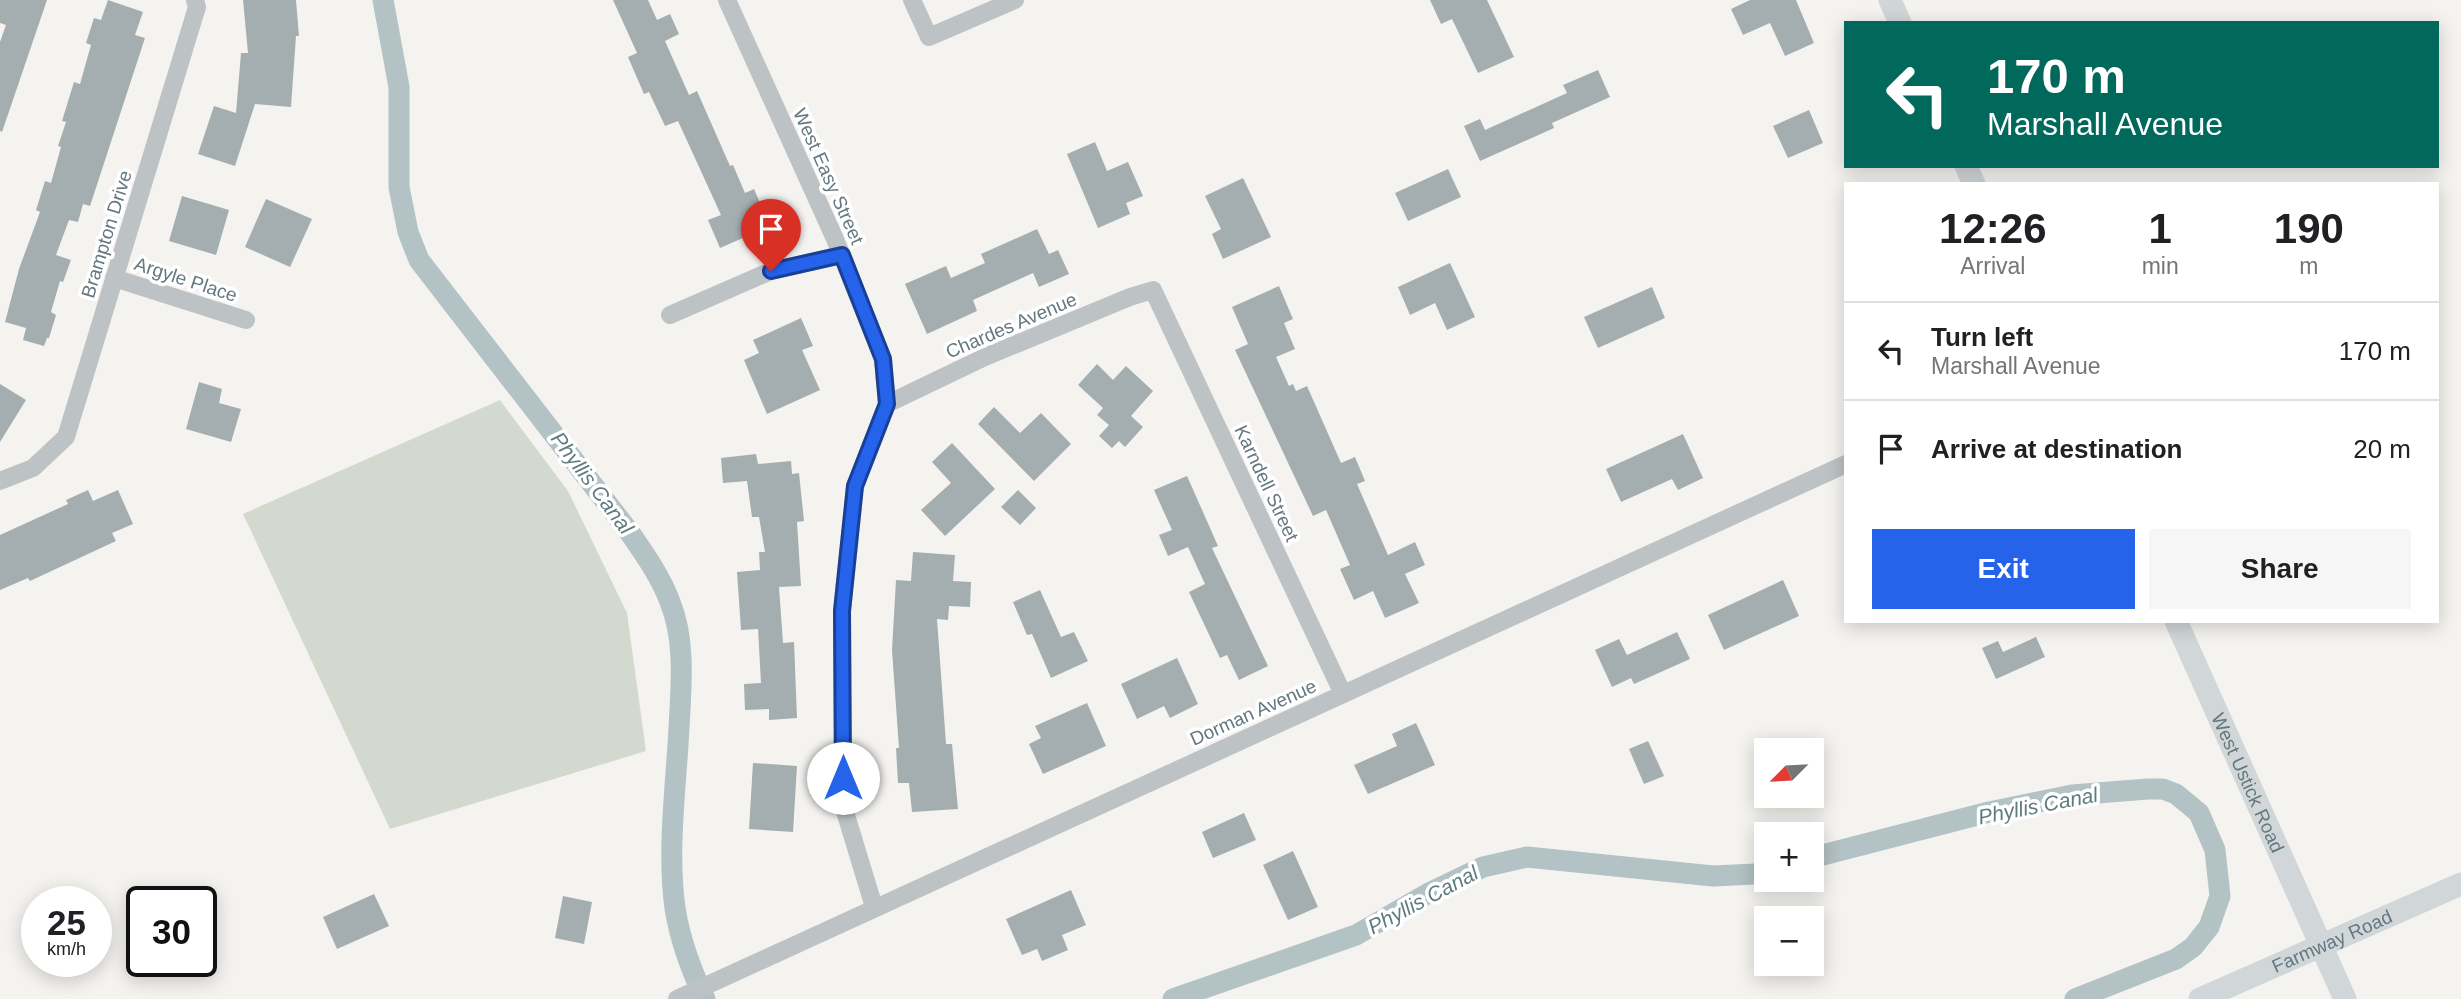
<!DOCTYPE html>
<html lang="en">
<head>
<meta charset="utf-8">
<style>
	:root { --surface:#fff; --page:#f6f6f6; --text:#202124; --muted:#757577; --line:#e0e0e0; --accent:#2563eb }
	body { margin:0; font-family:Arial,sans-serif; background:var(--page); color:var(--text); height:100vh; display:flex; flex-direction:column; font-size:26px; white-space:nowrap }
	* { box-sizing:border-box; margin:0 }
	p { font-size:23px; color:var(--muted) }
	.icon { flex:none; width:38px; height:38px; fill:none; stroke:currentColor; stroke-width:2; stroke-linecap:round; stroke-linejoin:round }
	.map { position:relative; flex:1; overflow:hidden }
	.side { position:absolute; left:1844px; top:182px; width:595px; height:441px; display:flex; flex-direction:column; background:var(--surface); border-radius:0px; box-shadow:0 4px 18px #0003 }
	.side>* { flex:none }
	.hud { position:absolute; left:1844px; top:21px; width:595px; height:147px; border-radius:0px; box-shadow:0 4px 18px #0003; background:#00695c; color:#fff; overflow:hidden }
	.needle { width:46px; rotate:246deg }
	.controls { position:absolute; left:1754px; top:738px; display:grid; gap:14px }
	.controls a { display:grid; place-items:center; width:70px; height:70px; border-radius:0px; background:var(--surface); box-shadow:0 4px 18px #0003; font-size:35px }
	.speed { position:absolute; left:21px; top:886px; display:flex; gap:14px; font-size:35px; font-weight:700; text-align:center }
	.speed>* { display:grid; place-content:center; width:91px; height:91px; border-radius:50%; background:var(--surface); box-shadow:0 4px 18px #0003; line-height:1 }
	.speed small { font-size:18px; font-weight:400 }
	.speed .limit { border:4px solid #111; border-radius:10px; background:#fff; color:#111 }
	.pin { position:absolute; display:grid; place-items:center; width:60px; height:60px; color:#fff; margin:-72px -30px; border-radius:50% 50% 50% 0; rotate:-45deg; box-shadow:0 0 7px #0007 }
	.pin .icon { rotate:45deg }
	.me { position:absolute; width:77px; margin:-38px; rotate:0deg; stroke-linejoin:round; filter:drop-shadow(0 0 5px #0008) }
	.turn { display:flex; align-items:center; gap:24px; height:147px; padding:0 28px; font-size:32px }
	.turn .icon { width:91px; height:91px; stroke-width:2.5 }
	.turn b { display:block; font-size:49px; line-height:60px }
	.eta { display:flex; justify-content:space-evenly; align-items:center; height:119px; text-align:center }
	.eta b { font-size:42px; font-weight:700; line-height:49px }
	.primary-button { display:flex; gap:14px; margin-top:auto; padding:14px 28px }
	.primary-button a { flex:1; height:80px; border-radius:0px; background:var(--accent); color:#fff; font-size:28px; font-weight:700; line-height:80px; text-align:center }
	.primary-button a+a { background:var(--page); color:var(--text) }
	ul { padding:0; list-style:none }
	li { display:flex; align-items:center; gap:21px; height:98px; padding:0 28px; border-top:2px solid var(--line) }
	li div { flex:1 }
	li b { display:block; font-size:26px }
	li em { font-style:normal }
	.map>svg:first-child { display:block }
	.green { fill:#d4d9cf }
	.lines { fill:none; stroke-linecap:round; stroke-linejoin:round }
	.canal { stroke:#b3c2c4; stroke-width:21 }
	.building { fill:#a4aeb1 }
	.street { stroke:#bdc2c4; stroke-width:18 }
	.secondary { stroke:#d1d6d9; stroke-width:23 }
	.route-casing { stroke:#184099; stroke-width:18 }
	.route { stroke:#2563eb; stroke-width:12 }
	.labels { text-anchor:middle; stroke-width:7; stroke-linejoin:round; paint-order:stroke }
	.street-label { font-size:19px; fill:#647880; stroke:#fff }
	.water-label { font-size:21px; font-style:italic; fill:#5f7b7e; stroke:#fff }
</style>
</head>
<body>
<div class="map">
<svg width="2461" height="999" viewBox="0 0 2461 999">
	<rect width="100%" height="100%" fill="#f4f3f0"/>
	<polygon class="green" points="500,400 568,491 627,613 646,751 390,829 243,514"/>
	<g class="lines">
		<g class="canal">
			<path d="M383,0L399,87V187L408,232L419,260L630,533C645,555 661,577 670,602C686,641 681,687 679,728C676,787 667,850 675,908C680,940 691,970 705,999"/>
			<polyline points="1811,858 1989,812 2072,795 2148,789 2163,789 2176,794 2199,813 2215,850 2220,896 2209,927 2193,947 2176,959 2075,999"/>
			<polyline points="1173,999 1356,935 1427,894 1483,867 1527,857 1713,876 1755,874 1766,871"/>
		</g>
	</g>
	<g class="building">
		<polygon points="0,0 47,0 2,132 0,131 0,42 6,25 0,23"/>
		<polygon points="108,0 143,12 135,35 145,38 90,206 83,204 78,222 69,220 56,255 71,260 63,282 60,281 51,312 56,315 49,338 47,338 44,346 23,340 26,328 5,322 19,269 40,212 36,210 45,181 51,183 61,147 58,146 66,122 62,121 74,82 80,84 91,45 86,43 94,18 101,20"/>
		<polygon points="243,0 296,0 299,36 296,36 291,107 255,104 235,166 198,154 214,106 236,113 241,53 248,53"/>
		<polygon points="613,0 648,0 657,20 670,14 679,34 665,41 689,95 697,91 730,166 733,165 745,193 754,189 770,226 720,248 708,220 721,215 678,121 665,126 649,92 644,94 628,57 637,53"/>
		<polygon points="1430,0 1487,0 1514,57 1478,73 1452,19 1441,24"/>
		<polygon points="1750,0 1796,0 1814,43 1785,56 1770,23 1743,35 1731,9"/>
		<polygon points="1598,70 1610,97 1552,123 1554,128 1480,161 1464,126 1480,119 1485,130 1567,93 1563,85"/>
		<polygon points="1809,110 1823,143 1788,158 1773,126"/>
		<polygon points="1095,142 1107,171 1128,162 1143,196 1126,203 1130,214 1098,228 1067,154"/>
		<polygon points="1448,169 1461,197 1408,221 1395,193"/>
		<polygon points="1243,178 1271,237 1223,259 1212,234 1221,229 1205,196"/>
		<polygon points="182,196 229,210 216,255 169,241"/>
		<polygon points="266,199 312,219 290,267 245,247"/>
		<polygon points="1037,229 1049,254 1058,250 1069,274 1039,287 1033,273 973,300 977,311 927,334 905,284 946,266 951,278 985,263 981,254"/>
		<polygon points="1450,263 1475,317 1447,330 1435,303 1410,315 1398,287"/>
		<polygon points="1279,286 1293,319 1284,323 1295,349 1276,357 1289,386 1293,384 1296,391 1307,386 1341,463 1355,457 1365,481 1357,484 1388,555 1415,542 1425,565 1405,574 1419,603 1385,618 1373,591 1354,600 1340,569 1350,565 1326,510 1313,516 1235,350 1248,344 1232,307"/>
		<polygon points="1652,287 1665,318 1598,348 1584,317"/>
		<polygon points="801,318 813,346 802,350 820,390 767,414 744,360 759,353 753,340"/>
		<polygon points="1097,364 1113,380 1126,366 1153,391 1131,416 1143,427 1125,447 1119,441 1112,448 1099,436 1109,425 1097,415 1103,408 1078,385"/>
		<polygon points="199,382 222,389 219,403 241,409 231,442 186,429"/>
		<polygon points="0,384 26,400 0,442"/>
		<polygon points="994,407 1020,433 1041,413 1071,444 1034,481 978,424"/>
		<polygon points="1683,434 1703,478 1678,490 1672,479 1621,502 1606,469"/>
		<polygon points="952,443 995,489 945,536 921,510 951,483 932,462"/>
		<polygon points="756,454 758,464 791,461 792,474 799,473 804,521 797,522 801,586 779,587 783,643 794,642 797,718 769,720 769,709 745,710 744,684 761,683 758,629 741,630 737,572 760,570 759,552 765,552 759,517 752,517 747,481 723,483 721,458"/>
		<polygon points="1187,476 1218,546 1212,548 1268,666 1239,680 1227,655 1220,658 1189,592 1205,584 1188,547 1168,556 1159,535 1172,530 1154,490"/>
		<polygon points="88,490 93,501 118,490 133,524 112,533 116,541 30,581 28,578 0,590 0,535 68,504 66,500"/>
		<polygon points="1018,490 1036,508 1020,525 1001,507"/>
		<polygon points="913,552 955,555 953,581 971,582 970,607 949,606 948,620 937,619 946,744 952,744 958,809 912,812 909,783 898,783 896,748 899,748 892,650 896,580 911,581"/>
		<polygon points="1783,580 1799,616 1724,650 1708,615"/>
		<polygon points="1040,590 1061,637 1074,632 1088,661 1051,678 1032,634 1027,635 1013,602"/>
		<polygon points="1677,632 1690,659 1634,684 1631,678 1612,687 1595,650 1619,639 1627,655"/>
		<polygon points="2036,637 2045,657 1996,679 1982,648 1998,641 2003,652"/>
		<polygon points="1177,658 1198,704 1170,718 1164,706 1137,719 1121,684"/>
		<polygon points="1087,703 1106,746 1043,774 1029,744 1041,738 1035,726"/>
		<polygon points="1416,723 1435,765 1368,794 1354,765 1397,746 1392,734"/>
		<polygon points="1648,741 1664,776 1644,784 1629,749"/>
		<polygon points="753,763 797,766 793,832 749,829"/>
		<polygon points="1244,813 1256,840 1213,858 1202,832"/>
		<polygon points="1293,851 1318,907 1288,920 1263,865"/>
		<polygon points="1071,890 1086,925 1062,935 1068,950 1042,961 1037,949 1022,955 1006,919"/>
		<polygon points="374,894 389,926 337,949 323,917"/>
		<polygon points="563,896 592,902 584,944 555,938"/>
	</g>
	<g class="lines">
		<g class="street">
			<polyline points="727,0 835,239 883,359 887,404 855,486 842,611 843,805 874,907"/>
			<polyline points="912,0 929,37 1015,0"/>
			<polyline points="114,278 246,320"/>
			<polyline points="670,315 771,271 842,255"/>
			<polyline points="887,404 985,357 1130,297 1153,290 1343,694"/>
			<polyline points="0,481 33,468 66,437 197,7 195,0"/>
			<polyline points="677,999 1846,464"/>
		</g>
		<g class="secondary">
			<polyline points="1890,0 1900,23"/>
			<polyline points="1966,166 1974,184"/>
			<path id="s1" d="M2176,621L2345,999"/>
			<path id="s2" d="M2200,999L2461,884"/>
		</g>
	</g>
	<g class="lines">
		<g class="route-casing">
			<polyline id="route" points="771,271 842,255 883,359 887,404 855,486 842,611 843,778"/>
		</g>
		<use href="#route" class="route"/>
	</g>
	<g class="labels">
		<g class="street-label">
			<text transform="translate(829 176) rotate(66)" y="7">West Easy Street</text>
			<text transform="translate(106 234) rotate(-73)" y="7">Brampton Drive</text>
			<text transform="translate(186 279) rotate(18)" y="7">Argyle Place</text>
			<text transform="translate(1011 325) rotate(-23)" y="7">Chardes Avenue</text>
			<text transform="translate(1267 483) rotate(65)" y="7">Karndell Street</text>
			<text transform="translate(1253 712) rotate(-24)" y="7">Dorman Avenue</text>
			<text dy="7" stroke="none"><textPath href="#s1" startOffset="177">West Ustick Road</textPath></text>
			<text dy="7" stroke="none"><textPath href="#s2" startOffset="144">Farmway Road</textPath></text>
		</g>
		<g class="water-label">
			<text transform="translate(592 483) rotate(53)" y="7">Phyllis Canal</text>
			<text transform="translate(2038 806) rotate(-11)" y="7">Phyllis Canal</text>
			<text transform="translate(1423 900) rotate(-28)" y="7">Phyllis Canal</text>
		</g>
	</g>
</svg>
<div class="controls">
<a><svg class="needle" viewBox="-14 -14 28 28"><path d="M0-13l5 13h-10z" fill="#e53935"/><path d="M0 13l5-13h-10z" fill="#757577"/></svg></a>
<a>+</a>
<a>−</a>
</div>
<div class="speed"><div>25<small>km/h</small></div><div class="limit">30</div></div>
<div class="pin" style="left:771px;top:271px;background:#d93025"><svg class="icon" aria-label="arrive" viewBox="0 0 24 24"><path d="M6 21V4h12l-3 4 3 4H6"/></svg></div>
<svg class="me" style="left:843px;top:778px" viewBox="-20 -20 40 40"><circle r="19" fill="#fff"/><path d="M0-13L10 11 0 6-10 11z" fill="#2563eb"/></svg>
<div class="hud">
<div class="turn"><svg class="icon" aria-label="left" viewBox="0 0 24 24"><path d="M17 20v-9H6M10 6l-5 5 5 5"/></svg><div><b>170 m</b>Marshall Avenue</div></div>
</div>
<section class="side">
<div class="eta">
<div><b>12:26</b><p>Arrival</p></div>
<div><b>1</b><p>min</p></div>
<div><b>190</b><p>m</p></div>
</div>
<ul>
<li><svg class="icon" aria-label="left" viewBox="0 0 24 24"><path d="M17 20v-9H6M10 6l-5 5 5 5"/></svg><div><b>Turn left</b><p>Marshall Avenue</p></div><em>170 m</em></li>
<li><svg class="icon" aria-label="arrive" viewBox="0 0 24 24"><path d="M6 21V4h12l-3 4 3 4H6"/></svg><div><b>Arrive at destination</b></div><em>20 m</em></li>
</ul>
<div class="primary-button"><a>Exit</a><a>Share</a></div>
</section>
</div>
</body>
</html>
